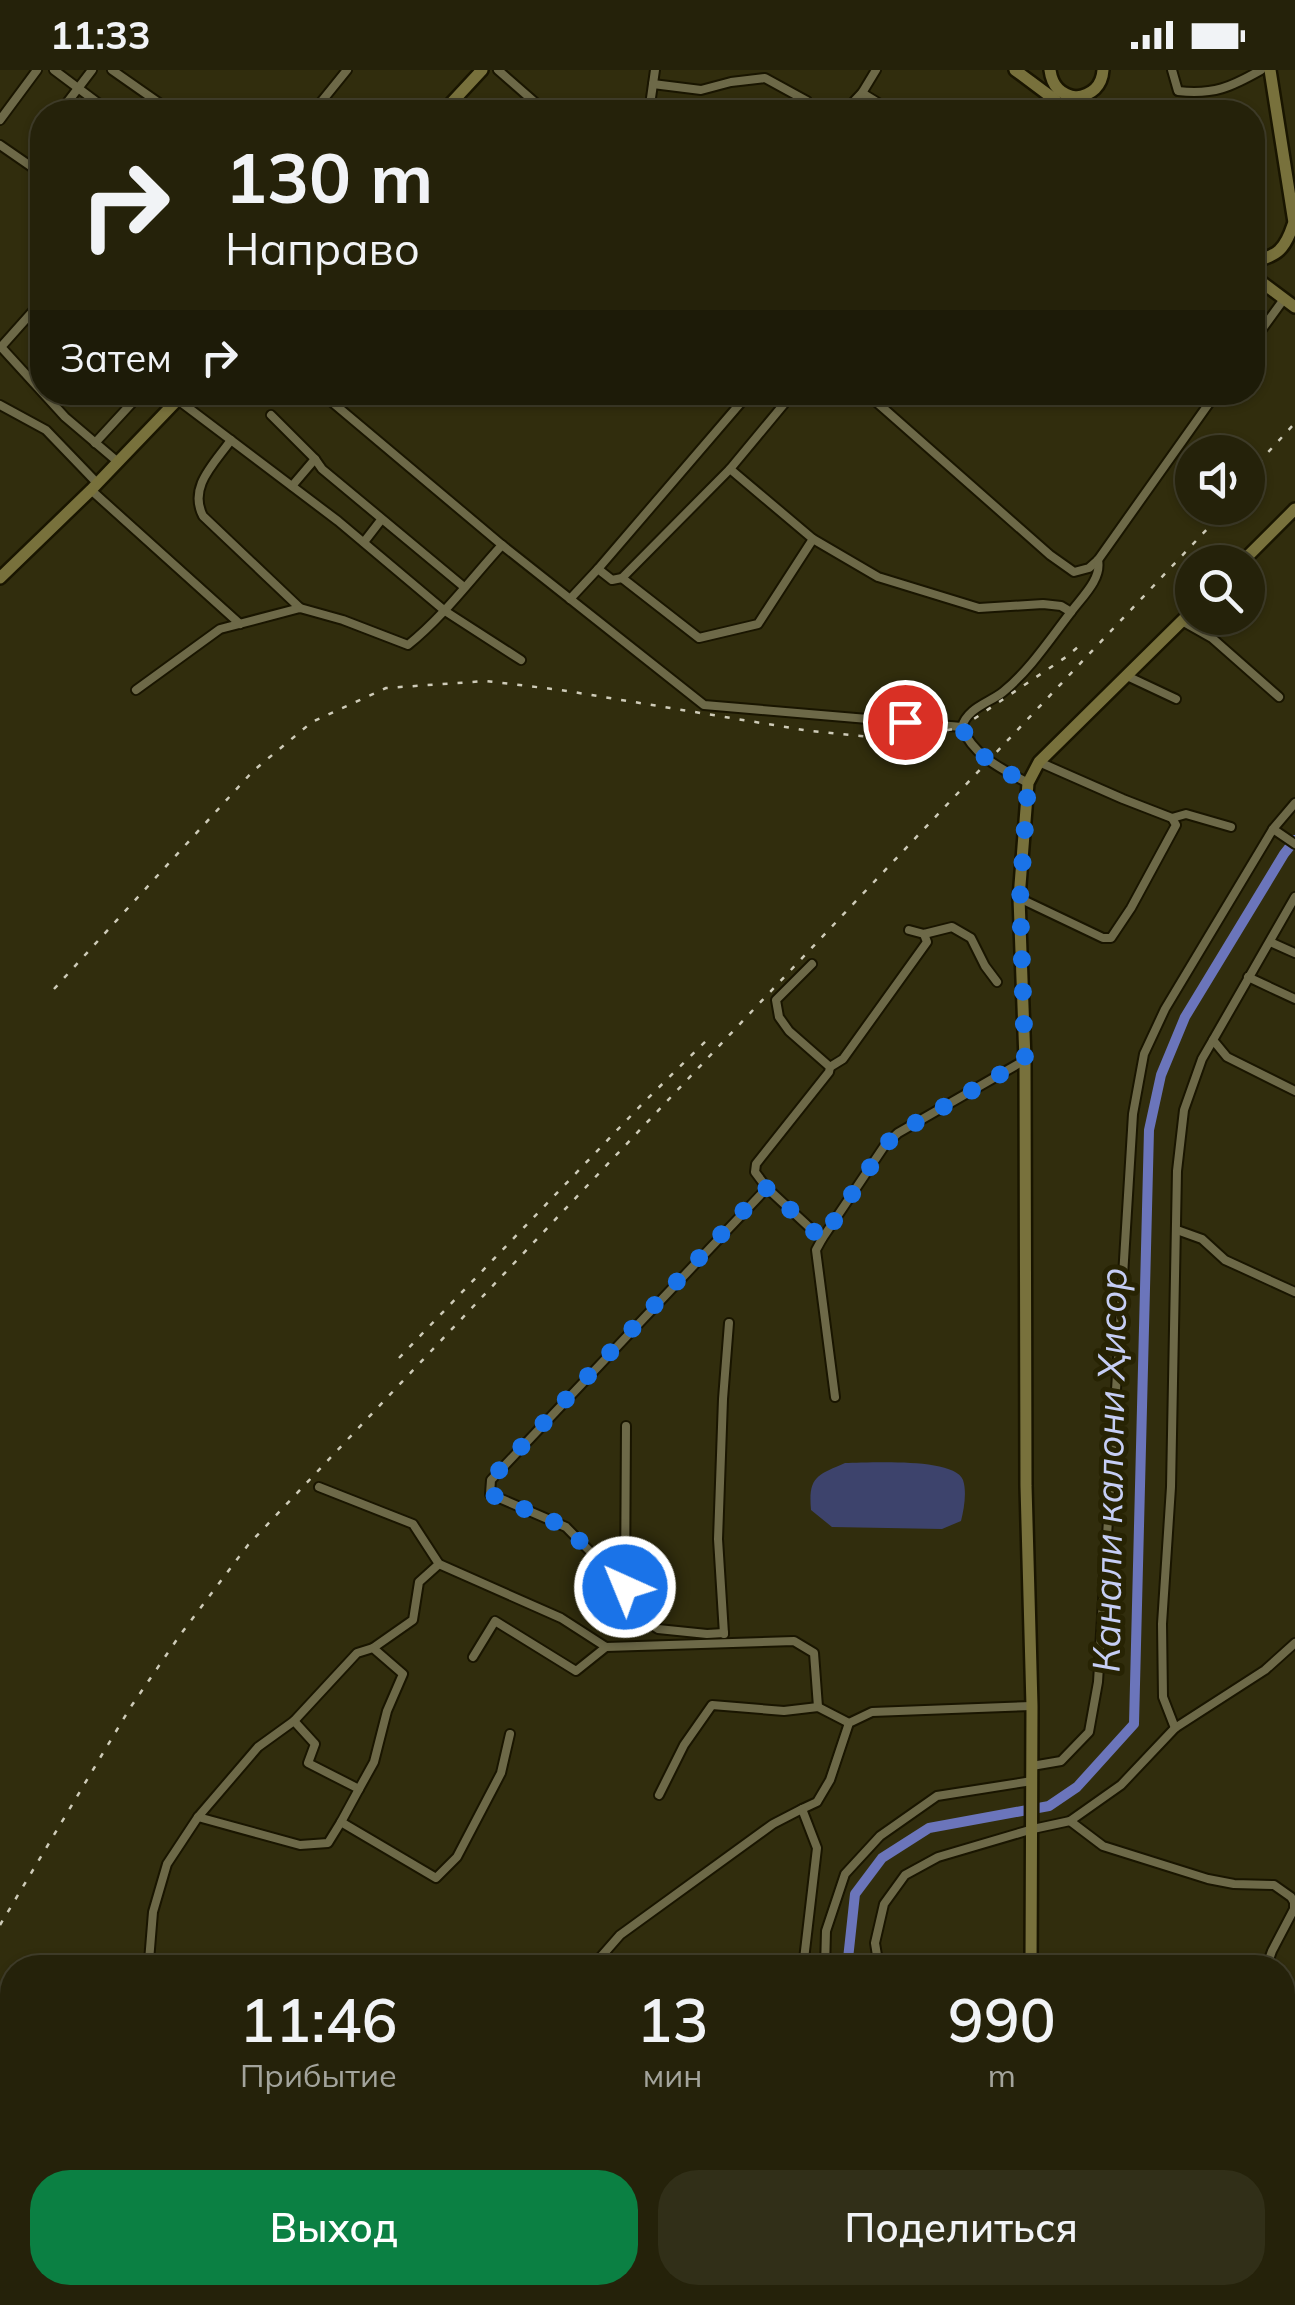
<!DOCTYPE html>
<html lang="ru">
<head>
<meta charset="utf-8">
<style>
	:root { --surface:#25220a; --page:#312f18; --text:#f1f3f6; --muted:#a3a49c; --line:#423f2b; --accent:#0b8043 }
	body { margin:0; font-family:Mulish,sans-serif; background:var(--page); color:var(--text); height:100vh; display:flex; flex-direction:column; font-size:38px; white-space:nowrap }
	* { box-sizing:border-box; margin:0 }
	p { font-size:32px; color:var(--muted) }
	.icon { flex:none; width:55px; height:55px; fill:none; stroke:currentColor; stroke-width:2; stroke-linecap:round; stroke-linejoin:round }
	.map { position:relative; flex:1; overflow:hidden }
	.sheet { position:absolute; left:0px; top:1885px; width:1295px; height:350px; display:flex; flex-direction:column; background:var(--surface); border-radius:40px 40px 0 0; box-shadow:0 2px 8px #0004,0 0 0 2px var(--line) }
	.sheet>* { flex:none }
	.banner { position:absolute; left:30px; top:30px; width:1235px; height:305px; border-radius:40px; box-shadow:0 2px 8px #0004,0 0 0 2px var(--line); background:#25220a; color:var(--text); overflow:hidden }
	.fabs { position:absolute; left:1175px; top:365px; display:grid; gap:20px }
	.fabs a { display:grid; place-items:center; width:90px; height:90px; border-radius:50%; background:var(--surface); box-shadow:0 2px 8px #0004,0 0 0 2px var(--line); font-size:50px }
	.pin { position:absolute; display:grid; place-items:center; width:85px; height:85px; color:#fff; margin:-42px; border:5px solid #fff; border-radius:50%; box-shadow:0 2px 10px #0007 }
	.me { position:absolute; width:110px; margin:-55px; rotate:316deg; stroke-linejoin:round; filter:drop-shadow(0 0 8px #0008) }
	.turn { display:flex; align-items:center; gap:35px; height:210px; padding:0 30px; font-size:45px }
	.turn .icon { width:130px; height:130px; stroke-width:2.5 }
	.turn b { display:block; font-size:70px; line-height:85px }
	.then { display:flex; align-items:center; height:95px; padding:0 30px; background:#0003; gap:20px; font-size:38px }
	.eta { display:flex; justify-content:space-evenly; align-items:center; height:170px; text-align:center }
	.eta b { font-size:60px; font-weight:600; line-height:70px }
	.action { display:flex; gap:20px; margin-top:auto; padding:20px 30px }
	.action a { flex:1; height:115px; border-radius:40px; background:var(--accent); color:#fff; font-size:40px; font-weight:600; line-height:115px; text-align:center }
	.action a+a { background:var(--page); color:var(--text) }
	.status { display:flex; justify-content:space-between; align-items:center; height:70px; padding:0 50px; background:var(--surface); direction:ltr }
	.status svg { height:28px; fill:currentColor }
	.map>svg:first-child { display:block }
	.green { fill:#3d436c }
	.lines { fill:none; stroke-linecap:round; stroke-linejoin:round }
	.canal { stroke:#6b75bb; stroke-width:10 }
	.street-casing { stroke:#191500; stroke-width:12 }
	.secondary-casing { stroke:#191500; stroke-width:16 }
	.street { stroke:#6d6948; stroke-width:8 }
	.secondary { stroke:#78713c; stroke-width:11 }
	.rail { stroke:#cecbb8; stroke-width:2.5; stroke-dasharray:5 10; stroke-linecap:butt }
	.route { stroke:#1a73e8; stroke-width:18; stroke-dasharray:0 32.4 }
	.labels { text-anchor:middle; stroke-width:10; stroke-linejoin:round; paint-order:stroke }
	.water-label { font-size:38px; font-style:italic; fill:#c6cef5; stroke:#272303 }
</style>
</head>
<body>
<div class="status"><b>11:33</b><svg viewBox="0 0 49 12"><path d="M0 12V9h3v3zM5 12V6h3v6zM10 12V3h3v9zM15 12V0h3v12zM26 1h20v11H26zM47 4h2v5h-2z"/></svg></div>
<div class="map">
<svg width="1295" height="2235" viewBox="0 0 1295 2235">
	<rect width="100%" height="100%" fill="#312d0d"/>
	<path class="green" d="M845,1393C868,1393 954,1387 963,1410C967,1422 964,1439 961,1451L942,1459L832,1457L811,1440C808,1407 817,1405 845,1393Z"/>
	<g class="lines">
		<g class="canal">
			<polyline points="847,1898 855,1824 882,1788 929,1758 1049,1736 1077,1717 1134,1654 1149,1060 1161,1005 1185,947 1284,784 1295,770"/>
			<polyline points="891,2235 895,2222"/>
		</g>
		<g class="street-casing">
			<g id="street">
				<polyline points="54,0 110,42"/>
				<polyline points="112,0 172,42"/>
				<polyline points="498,0 546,42"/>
				<path d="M1172,0L1178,21C1214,25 1231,17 1261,0"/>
				<polyline points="653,14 701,20 731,12 765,8 807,31 815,42"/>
				<polyline points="862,23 893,42"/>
				<polyline points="60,42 92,0"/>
				<polyline points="313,42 347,0"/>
				<polyline points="649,42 655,0"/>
				<polyline points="844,42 862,23 876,0"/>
				<polyline points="0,50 37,0"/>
				<polyline points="0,75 42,104"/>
				<polyline points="42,231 1,277 65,347 118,392"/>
				<polyline points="1252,273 1284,229"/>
				<path d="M320,322L502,475L704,635L962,657C973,686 1002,699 1028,713"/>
				<polyline points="865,322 1050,485 1074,502 1089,498 1098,490 1217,322"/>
				<polyline points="178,330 338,451 445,541 521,590"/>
				<polyline points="0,335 46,360 97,413"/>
				<polyline points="271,345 315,389 322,399 464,517"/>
				<path d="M231,370C214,394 188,417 203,446L300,538"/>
				<polyline points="95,373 142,322"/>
				<polyline points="730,399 784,334 769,322"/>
				<polyline points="292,416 315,389"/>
				<polyline points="91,420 240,554"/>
				<polyline points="364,472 381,450"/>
				<polyline points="598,499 750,322"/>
				<polyline points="622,508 699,568 758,554 813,469"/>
				<path d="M570,529L598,499L612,510L622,508L730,399L813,469L878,507L979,538L1043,534L1061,536L1071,542C1082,527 1102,509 1098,490"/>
				<polyline points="1182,551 1212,568 1279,627"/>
				<polyline points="1127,606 1176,629"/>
				<path d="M136,620L220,559L300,538L343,550L408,575C444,546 471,509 502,475"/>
				<path d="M962,657C967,638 989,633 1003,622C1030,600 1050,569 1071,542"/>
				<polyline points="1172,748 1186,744 1231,757"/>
				<polyline points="1273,759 1295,774"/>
				<polyline points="1295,827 1213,970 1227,987 1295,1021"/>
				<polyline points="1019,828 1103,868 1111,868 1131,838 1176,755 1172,748 1123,729 1039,692"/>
				<polyline points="909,860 924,864 952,857 971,868 985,896 997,912"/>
				<polyline points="1270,872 1295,883"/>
				<polyline points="812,894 776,930 779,947 789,961 830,997 829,1002 756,1094 755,1102 767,1118 822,1169"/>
				<polyline points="1248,907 1295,929"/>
				<polyline points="830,997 843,989 927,872 924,864"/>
				<polyline points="1177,1160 1202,1169 1225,1190 1295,1222"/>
				<polyline points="835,1327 816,1180 822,1169 885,1075 898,1063 1025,990"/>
				<polyline points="319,1417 413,1454 439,1494 561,1548 606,1577 794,1571 814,1583 818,1637"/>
				<polyline points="625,1517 626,1356"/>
				<polyline points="724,1563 707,1564 658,1559 644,1550 625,1517 566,1457 490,1424 491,1410 767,1118"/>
				<polyline points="724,1564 718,1469 723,1329 729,1253"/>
				<polyline points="373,1578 413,1550 419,1512 439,1494"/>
				<polyline points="473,1587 495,1551 576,1601 606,1577"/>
				<polyline points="294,1651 315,1674 308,1693 359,1719 341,1752"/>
				<polyline points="1175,1658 1163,1627 1162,1554 1171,1417 1177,1101 1184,1040 1202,989 1213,970"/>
				<polyline points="1032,1696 1061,1691 1089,1662 1098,1612 1133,1044 1144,984 1165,939 1273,759 1295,733"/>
				<polyline points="659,1725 684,1675 712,1635 784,1641 818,1637 849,1653"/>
				<polyline points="802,1739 817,1732 830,1710 849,1653 872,1642 1032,1636"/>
				<polyline points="198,1747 300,1775 328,1773 341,1752 436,1808 457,1787 501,1703 510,1664"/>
				<polyline points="1070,1751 1103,1776 1208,1809 1234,1814 1274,1815 1291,1827 1294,1832 1294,1839 1272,1881 1266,1898"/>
				<polyline points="153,1898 149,1891 153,1842 167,1794 198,1747 258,1677 294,1651 357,1583 373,1578 403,1604 387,1641 374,1692 359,1719"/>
				<polyline points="599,1898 599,1889 620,1865 773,1754 802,1739 817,1778 803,1898"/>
				<polyline points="825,1898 826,1861 845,1804 880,1766 937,1726 1032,1711"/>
				<polyline points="879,1898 875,1873 884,1834 905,1805 938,1787 1033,1759 1070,1751 1121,1715 1175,1658 1265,1600 1295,1573"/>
				<polyline points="1282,1946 1295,1972"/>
				<polyline points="0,2087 12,2083"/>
				<polyline points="1282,2114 1295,2134"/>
				<polyline points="1282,2157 1295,2150"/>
				<polyline points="300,2222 305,2235"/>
				<polyline points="841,2222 841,2235"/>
				<polyline points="927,2222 926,2229 950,2235"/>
				<polyline points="4,2233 37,2222"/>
				<polyline points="866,2235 870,2222"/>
			</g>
		</g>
		<g class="secondary-casing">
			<g id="secondary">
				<polyline points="1015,0 1054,29 1067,42"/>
				<path d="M1050,0C1052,16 1061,25 1076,27C1092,25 1102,16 1103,0"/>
				<polyline points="1270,0 1295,159"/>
				<polyline points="443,42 482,0"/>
				<path d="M1252,192C1278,186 1285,179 1293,155"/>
				<polyline points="1252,205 1295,237"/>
				<polyline points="1242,492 1295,439"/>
				<polyline points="0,508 91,420 185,322"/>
				<polyline points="1031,1898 1032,1636 1026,1416 1025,990 1019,828 1028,713 1039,692 1192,541"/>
				<polyline points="1032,2235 1032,2222"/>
			</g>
		</g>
		<use href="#street" class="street"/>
		<use href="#secondary" class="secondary"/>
		<g class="rail">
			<polyline points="1248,404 1295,353"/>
			<polyline points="54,919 253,701 312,652 386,618 486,611 561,620 810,661 903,670 962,657 1066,587 1084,572"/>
			<polyline points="399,1288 645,1031 708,969"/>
			<polyline points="0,1855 130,1638 180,1565 248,1475 1227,438"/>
		</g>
	</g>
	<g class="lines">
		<path class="route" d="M625,1517L566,1457L490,1424V1410L763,1120L767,1118L822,1169L885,1075L898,1063L1025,990L1020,828L1028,714C1002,699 973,686 962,657L905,652"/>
	</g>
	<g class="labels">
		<g class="water-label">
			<text transform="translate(1110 1400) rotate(-89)" y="13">Канали калони Ҳисор</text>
		</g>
	</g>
</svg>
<div class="fabs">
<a><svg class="icon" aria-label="sound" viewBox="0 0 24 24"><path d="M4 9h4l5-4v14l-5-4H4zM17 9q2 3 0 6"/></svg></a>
<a><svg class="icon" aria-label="search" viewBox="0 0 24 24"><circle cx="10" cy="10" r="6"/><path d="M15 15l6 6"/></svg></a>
</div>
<div class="pin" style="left:905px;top:652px;background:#d93025"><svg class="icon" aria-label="arrive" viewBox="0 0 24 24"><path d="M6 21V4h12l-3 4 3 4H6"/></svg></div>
<svg class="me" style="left:625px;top:1517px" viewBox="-20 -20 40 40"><circle r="17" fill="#1a73e8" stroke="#fff" stroke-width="3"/><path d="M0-11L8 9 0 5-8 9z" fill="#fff"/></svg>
<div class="banner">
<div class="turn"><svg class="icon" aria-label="right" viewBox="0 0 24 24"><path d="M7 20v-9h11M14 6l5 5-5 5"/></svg><div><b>130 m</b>Направо</div></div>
<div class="then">Затем<svg class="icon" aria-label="right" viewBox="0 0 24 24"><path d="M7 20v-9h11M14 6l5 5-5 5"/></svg></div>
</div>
<section class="sheet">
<div class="eta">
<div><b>11:46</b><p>Прибытие</p></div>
<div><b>13</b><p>мин</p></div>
<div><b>990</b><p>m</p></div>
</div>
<div class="action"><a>Выход</a><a>Поделиться</a></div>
</section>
</div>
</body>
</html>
